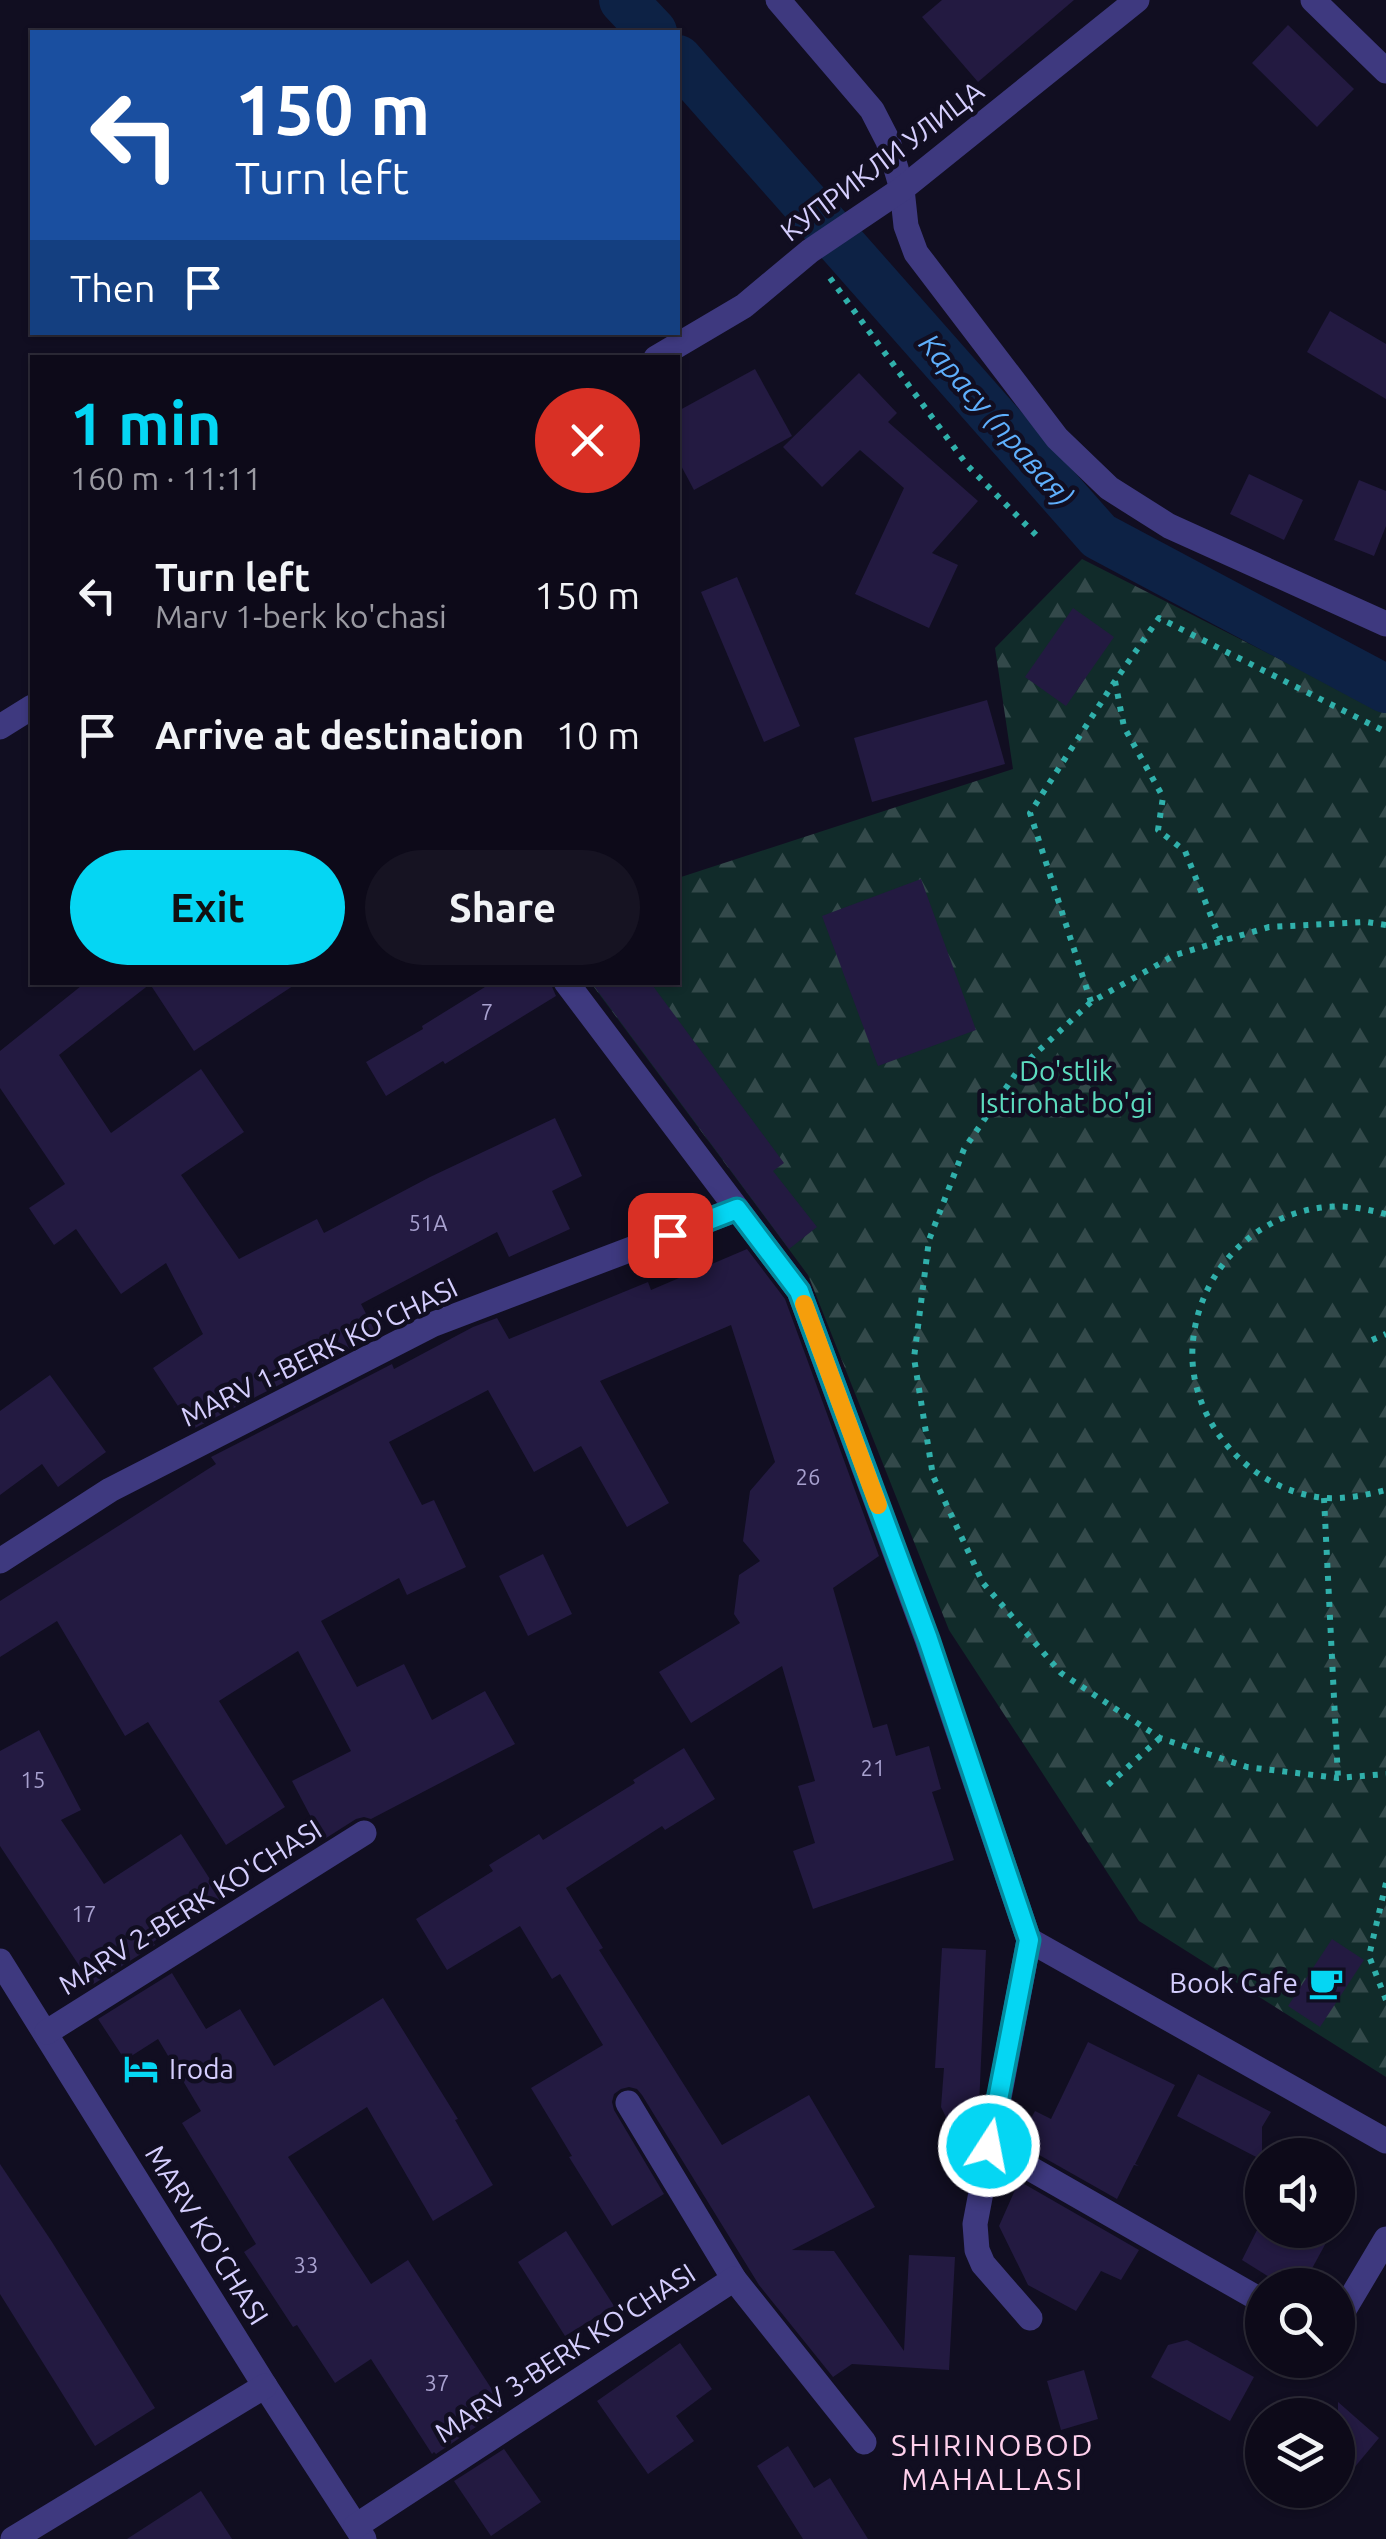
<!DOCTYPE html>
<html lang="en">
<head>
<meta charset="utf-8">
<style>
	:root { --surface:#0d0a19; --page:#161322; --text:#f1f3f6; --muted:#9a9aa2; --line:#2d2b38; --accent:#05d6f3 }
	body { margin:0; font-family:Ubuntu,sans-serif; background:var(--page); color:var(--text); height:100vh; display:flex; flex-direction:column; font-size:38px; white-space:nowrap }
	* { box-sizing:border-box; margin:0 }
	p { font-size:32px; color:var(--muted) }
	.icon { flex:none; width:55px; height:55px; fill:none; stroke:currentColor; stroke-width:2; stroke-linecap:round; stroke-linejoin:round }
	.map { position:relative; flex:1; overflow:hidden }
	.drawer { position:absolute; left:30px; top:355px; width:650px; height:630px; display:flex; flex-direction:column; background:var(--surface); border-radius:0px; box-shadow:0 2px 8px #0004,0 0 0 2px var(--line) }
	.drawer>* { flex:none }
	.guide { position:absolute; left:30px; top:30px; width:650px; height:305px; border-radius:0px; box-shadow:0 2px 8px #0004,0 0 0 2px var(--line); background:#1a4fa0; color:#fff; overflow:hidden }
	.fabs { position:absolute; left:1245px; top:2138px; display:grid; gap:20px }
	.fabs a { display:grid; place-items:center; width:110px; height:110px; border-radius:50%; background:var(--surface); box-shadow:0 2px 8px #0004,0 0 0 2px var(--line); font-size:50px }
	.pin { position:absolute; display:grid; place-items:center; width:85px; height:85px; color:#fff; margin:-42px; border-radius:20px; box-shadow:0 5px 15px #0006 }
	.me { position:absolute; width:110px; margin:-55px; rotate:11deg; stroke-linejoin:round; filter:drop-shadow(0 0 8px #0008) }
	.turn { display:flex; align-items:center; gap:35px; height:210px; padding:0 40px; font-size:45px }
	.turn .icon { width:130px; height:130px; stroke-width:2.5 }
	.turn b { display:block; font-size:70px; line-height:85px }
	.then { display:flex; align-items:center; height:95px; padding:0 40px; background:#0003; gap:20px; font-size:38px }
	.round { display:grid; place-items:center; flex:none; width:105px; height:105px; border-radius:52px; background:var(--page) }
	.overview { display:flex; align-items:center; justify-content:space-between; height:170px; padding:0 40px }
	h1 { font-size:60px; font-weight:700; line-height:75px; color:var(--accent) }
	.cta { display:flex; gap:20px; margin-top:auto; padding:20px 40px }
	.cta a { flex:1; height:115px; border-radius:60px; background:var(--accent); color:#111; font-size:40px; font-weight:700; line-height:115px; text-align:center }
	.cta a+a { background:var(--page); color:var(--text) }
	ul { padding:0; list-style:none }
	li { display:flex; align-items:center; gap:30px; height:140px; padding:0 40px }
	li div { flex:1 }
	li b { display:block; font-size:38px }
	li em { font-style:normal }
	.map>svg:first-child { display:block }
	.forest { fill:url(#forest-firs) }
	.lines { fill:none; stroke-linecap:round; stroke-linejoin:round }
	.canal { stroke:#0d2245; stroke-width:48 }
	.building { fill:#231a41 }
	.path { stroke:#30b0ab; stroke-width:6; stroke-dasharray:5 8; stroke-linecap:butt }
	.minor { stroke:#3e397f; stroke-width:25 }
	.route-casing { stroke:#038b9e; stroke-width:25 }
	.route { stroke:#05d6f3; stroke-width:18 }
	.slow { stroke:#f59e0b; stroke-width:18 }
	.labels { text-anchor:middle; stroke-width:9; stroke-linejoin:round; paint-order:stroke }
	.number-label { font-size:22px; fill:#a8a1cf }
	.street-label { font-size:28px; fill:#d5cefe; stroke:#110e21 }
	.park-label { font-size:28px; fill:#5cdcbf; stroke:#110e21 }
	.poi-label { font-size:28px; fill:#d5cefe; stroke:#110e21; text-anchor:end }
	.water-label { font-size:30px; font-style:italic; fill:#5faffc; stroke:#110e21 }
	.neighbourhood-label { font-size:30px; letter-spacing:2.5px; fill:#fed0ec; stroke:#110e21 }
</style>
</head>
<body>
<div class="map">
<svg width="1386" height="2539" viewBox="0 0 1386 2539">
	<defs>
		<pattern id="forest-firs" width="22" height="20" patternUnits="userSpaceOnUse" patternTransform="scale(2.5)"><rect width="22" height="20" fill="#112b2a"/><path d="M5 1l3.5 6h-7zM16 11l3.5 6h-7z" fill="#33494a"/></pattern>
	</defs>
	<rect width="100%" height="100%" fill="#110e21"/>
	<polygon class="forest" points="1082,559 1386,713 1386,2077 1139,1921 949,1630 808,1275 591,983 678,982 678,878 1013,769 995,648"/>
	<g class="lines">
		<g class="canal">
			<polyline points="623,0 653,32"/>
			<polyline points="678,59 1099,536 1386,689"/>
		</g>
	</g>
	<g class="building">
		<polygon points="942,0 1074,0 978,82 922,17"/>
		<polygon points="1288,25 1354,89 1317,127 1252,63"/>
		<polygon points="1330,311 1386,344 1386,399 1307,352"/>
		<polygon points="755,369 792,436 694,490 678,460 678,411"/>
		<polygon points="859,373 897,413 888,422 978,501 932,553 958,565 929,628 855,594 904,488 860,450 822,487 783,447"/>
		<polygon points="1249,474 1303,500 1284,540 1230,514"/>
		<polygon points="1359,480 1386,491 1386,526 1374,556 1334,540"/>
		<polygon points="737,577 800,726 764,742 701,592"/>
		<polygon points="1073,608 1114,637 1066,706 1025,677"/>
		<polygon points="987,700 1005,764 872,802 854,738"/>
		<polygon points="921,879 976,1030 878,1066 822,916"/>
		<polygon points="86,982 299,982 194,1051 150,984 59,1055 111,1133 201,1069 244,1132 181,1175 239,1259 317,1219 324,1233 430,1177 555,1118 582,1176 552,1191 570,1229 509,1257 497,1232 361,1304 377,1335 193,1429 153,1368 203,1334 166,1263 121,1294 76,1229 54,1245 29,1208 65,1184 0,1088 0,1051"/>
		<polygon points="493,982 550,982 556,996 445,1064 443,1061 386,1096 366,1062 423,1029 422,1026"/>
		<polygon points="591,982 650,982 784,1163 773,1171 817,1227 789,1249"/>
		<polygon points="747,1249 785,1299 879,1556 833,1588 873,1728 887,1724 896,1756 929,1746 941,1789 932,1792 954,1860 813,1909 793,1851 815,1843 798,1786 815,1781 782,1666 691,1723 659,1672 740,1623 734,1614 739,1575 760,1561 743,1541 750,1491 775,1462 731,1325 600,1381 669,1503 627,1527 581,1446 534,1472 488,1390 389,1442 422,1505 434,1500 466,1567 407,1595 399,1578 321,1621 357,1687 404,1664 432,1720 485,1691 515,1744 371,1819 364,1817 356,1819 323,1840 292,1781 351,1751 298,1651 219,1701 285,1807 226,1845 148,1722 125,1736 57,1621 0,1657 0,1601 216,1464 211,1457 392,1364 394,1369 473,1327 497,1318 509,1339 648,1282 651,1290"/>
		<polygon points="50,1375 106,1452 58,1487 42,1464 0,1495 0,1411"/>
		<polygon points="543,1554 572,1614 528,1636 499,1576"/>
		<polygon points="39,1730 81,1810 61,1820 104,1884 181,1834 222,1898 153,1942 155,1945 92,1985 0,1846 0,1751"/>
		<polygon points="684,1748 715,1799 665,1830 662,1826 566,1888 603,1948 599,1950 722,2145 809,2095 875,2207 792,2250 834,2251 904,2351 909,2255 955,2257 949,2370 852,2364 833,2377 759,2285 642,2095 637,2089 629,2087 621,2089 614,2094 612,2102 614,2110 664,2194 612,2226 569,2157 572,2156 531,2088 603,2045 560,1974 552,1979 520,1926 447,1970 416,1919 493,1871 489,1865 539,1834 543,1840 635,1783 633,1780"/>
		<polygon points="1332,1939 1364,1960 1320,2027 1288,2006"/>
		<polygon points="942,1948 986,1950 979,2106 970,2166 941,2107 944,2068 935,2068"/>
		<polygon points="172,1973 206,2029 240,2009 274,2066 383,1998 458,2119 455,2120 493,2185 433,2221 367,2107 288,2157 371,2284 408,2260 504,2408 436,2454 434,2452 432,2454 371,2359 335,2383 297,2325 293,2327 244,2252 256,2244 182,2123 201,2111 158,2039 125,2060 98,2019"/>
		<polygon points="1088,2042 1175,2085 1135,2164 1139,2166 1134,2165 1117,2199 1018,2143 1035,2111 1051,2119"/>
		<polygon points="1198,2074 1271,2112 1262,2127 1262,2160 1177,2116"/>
		<polygon points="0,2164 52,2242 155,2408 95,2446 0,2294"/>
		<polygon points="1019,2181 1139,2250 1121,2280 1101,2271 1076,2311 1028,2285 999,2226"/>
		<polygon points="1257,2230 1333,2230 1303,2285 1282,2285 1242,2260"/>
		<polygon points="566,2231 614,2306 565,2336 518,2262"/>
		<polygon points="1187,2340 1254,2377 1230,2421 1151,2377 1168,2345"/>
		<polygon points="680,2343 712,2389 676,2416 694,2441 648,2474 597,2401"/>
		<polygon points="1084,2370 1098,2419 1061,2430 1047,2381"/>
		<polygon points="1338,2402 1379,2438 1338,2487"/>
		<polygon points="788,2446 814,2488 830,2478 868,2539 803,2539 757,2466"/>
		<polygon points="504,2449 541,2502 491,2536 454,2481"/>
		<polygon points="201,2491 232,2539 127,2539"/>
	</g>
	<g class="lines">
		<g class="path">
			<polyline points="830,278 967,465 1039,538"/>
			<polyline points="1115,681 1124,727 1163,797 1158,830 1185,851 1221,941"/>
			<polyline points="1386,925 1366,922 1269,927 1175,955 1091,1002 1019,1069 964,1149 929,1240 914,1358 933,1476 983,1583 1061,1673 1160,1738 1247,1767 1338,1778 1386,1774"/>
			<polyline points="1091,1002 1030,813 1115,681 1159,618 1386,732"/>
			<path d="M1386,1214C1366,1209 1346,1205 1326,1207C1255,1214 1200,1270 1193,1341C1185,1418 1249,1492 1326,1498C1346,1499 1366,1495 1386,1490"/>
			<polyline points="1372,1340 1386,1334"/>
			<polyline points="1324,1498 1338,1778"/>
			<polyline points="1108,1785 1160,1738"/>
			<polyline points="1386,1883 1369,1956 1386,2000"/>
		</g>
		<g class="minor">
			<polyline points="778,0 872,110 888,141 902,189 906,226 916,253 1057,438 1109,488 1169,526 1386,624"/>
			<polyline points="1313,0 1386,71"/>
			<polyline points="656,358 744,306 810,251 902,189 1137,0"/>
			<polyline points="0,727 32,707"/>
			<polyline points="566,982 799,1291 927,1639 1029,1940 975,2224 977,2250 983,2264 1030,2318"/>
			<polyline points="0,1561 110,1490 434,1324 737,1209"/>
			<polyline points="1029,1940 1386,2141"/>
			<polyline points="0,1961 265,2386 364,2539"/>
			<polyline points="47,2032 364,1833"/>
			<polyline points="628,2103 734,2279"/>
			<polyline points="989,2145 1262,2301"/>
			<polyline points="1338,2320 1386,2239"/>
			<polyline points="356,2526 734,2279 864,2442"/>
			<polyline points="13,2539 265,2386"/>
		</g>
	</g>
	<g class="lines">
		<g class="route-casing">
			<polyline id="route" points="670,1235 737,1209 799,1291 928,1639 1029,1940 989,2146"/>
		</g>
		<use href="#route" class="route"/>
		<polyline class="slow" points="804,1304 878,1505"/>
	</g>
	<defs>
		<g id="cafe-bare" transform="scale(2.7)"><path d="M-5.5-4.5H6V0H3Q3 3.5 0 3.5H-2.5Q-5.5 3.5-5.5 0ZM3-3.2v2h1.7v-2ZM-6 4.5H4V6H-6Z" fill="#05d6f3" stroke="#110e21" stroke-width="2.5" paint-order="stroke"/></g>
		<g id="hotel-bare" transform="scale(2.7)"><path d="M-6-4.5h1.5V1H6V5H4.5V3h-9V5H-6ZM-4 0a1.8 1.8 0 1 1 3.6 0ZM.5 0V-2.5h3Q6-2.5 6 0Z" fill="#05d6f3" stroke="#110e21" stroke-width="2.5" paint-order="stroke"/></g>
	</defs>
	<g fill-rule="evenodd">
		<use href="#cafe-bare" x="1326" y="1983"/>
		<use href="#hotel-bare" x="141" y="2069"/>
	</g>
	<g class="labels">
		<g class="number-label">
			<text x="487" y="1020">7</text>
			<text x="428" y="1231">51А</text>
			<text x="808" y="1485">26</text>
			<text x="873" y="1776">21</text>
			<text x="33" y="1788">15</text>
			<text x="84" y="1922">17</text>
			<text x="306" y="2273">33</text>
			<text x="437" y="2391">37</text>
		</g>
		<g class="street-label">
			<text transform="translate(882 161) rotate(-37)" y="10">КУПРИКЛИ УЛИЦА</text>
			<text transform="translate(319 1352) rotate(-26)" y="10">MARV 1-BERK KO'CHASI</text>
			<text transform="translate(190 1907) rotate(-32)" y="10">MARV 2-BERK KO'CHASI</text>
			<text transform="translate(207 2235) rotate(58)" y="10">MARV KO'CHASI</text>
			<text transform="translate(565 2353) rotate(-33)" y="10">MARV 3-BERK KO'CHASI</text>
		</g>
		<g class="park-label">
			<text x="1066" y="1081">Do'stlik<tspan x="1066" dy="32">Istirohat bo'gi</tspan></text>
		</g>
		<g class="poi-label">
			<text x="1298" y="1993">Book Cafe</text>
			<text x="169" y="2079" text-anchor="start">Iroda</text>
		</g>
		<g class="water-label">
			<text transform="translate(996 420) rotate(49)" y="10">Карасу (правая)</text>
		</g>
		<g class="neighbourhood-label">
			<text x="993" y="2456">SHIRINOBOD<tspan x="993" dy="34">MAHALLASI</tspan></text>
		</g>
	</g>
</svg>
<div class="fabs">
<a><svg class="icon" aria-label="sound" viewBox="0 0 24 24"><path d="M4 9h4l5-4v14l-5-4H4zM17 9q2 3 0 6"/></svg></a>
<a><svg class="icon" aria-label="search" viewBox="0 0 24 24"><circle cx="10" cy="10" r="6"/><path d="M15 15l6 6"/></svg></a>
<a><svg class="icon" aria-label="layers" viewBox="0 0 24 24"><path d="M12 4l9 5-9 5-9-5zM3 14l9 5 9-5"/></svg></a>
</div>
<div class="pin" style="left:670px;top:1235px;background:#d93025"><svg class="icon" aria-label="arrive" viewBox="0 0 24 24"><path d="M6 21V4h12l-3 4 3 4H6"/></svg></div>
<svg class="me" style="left:989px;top:2146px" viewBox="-20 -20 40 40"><circle r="17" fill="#05d6f3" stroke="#fff" stroke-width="3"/><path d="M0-11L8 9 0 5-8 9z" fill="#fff"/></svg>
<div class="guide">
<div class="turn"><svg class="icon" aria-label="left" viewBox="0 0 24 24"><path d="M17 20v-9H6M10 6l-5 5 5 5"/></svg><div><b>150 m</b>Turn left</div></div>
<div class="then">Then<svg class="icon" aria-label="arrive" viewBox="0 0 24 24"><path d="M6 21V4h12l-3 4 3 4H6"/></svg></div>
</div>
<section class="drawer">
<div class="overview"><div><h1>1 min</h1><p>160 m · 11:11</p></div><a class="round" style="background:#d93025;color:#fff"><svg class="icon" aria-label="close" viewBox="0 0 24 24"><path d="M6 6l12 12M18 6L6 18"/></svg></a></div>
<ul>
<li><svg class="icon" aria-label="left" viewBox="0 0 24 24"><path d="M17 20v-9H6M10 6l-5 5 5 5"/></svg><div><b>Turn left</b><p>Marv 1-berk ko'chasi</p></div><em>150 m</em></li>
<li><svg class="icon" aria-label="arrive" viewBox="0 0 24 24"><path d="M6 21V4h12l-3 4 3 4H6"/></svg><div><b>Arrive at destination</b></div><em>10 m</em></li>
</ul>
<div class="cta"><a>Exit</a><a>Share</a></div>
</section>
</div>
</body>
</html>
